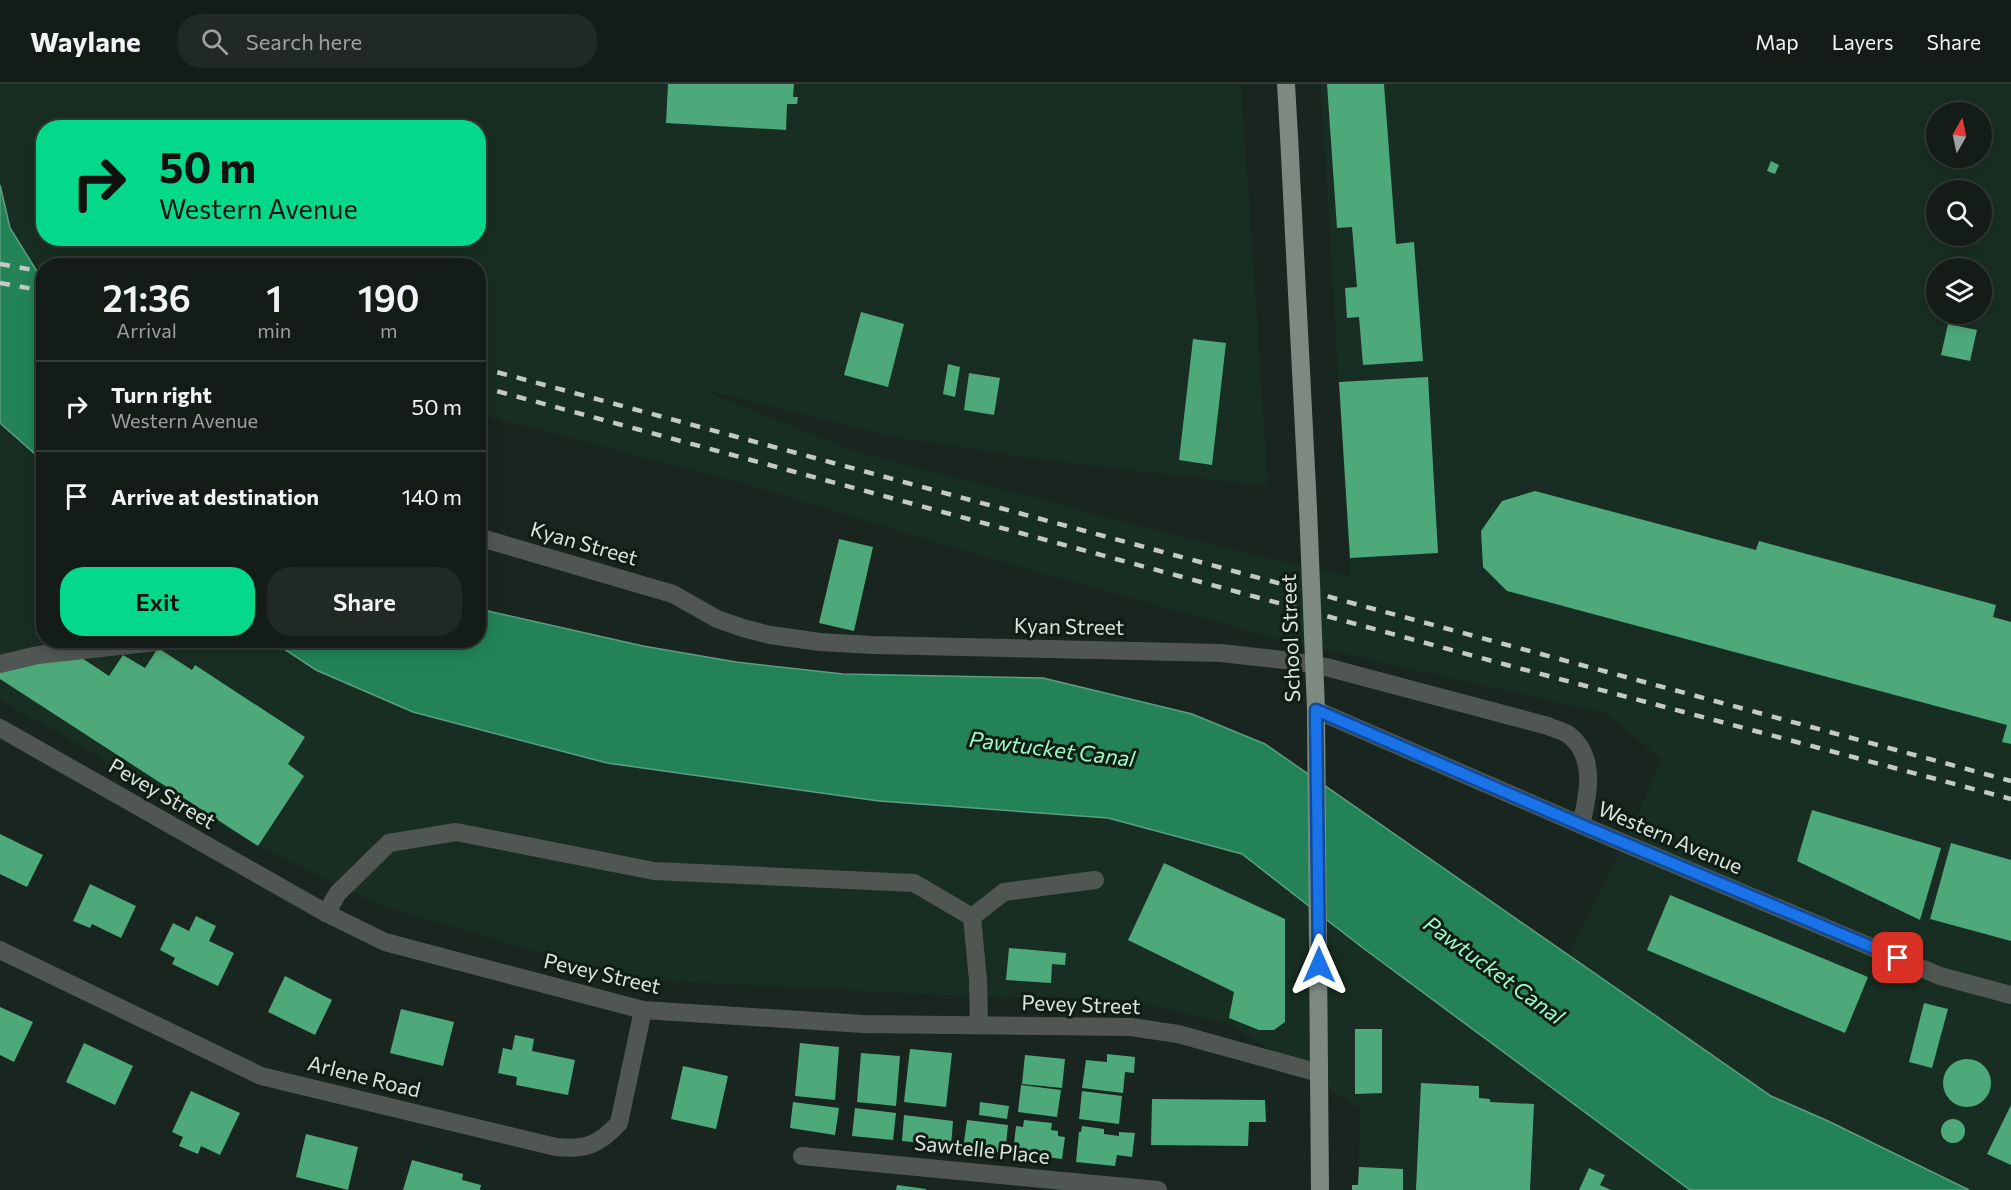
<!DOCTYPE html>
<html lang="en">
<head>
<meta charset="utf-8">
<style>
	:root { --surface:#131c17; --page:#202924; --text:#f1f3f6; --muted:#9da1a1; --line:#323a36; --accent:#04d98b }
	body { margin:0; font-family:Commissioner,sans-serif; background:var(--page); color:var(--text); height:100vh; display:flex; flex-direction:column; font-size:22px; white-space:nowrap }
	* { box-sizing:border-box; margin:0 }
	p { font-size:20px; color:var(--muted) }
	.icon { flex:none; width:33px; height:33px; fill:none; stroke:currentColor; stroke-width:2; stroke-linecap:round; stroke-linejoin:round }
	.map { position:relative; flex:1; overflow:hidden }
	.side { position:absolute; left:36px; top:174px; width:450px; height:390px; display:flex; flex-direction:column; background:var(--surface); border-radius:24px; box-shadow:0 3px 15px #0003,0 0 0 2px var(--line) }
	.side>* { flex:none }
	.hud { position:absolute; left:36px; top:36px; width:450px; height:126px; border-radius:24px; box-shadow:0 3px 15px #0003,0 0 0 2px var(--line); background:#04d98b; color:#111; overflow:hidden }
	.needle { width:39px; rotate:9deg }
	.tools { position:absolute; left:1926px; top:18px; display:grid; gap:12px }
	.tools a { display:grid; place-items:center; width:66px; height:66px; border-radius:50%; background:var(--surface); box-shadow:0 3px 15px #0003,0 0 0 2px var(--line); font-size:30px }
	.pin { position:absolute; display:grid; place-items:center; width:51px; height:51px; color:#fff; margin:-26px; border-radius:12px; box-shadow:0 3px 9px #0006 }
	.me { position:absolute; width:66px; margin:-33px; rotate:0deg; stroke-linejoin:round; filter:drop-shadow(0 0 4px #0008) }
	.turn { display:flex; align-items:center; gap:21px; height:126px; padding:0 24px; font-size:27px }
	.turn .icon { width:78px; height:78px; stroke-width:2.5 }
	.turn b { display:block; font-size:42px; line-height:51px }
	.eta { display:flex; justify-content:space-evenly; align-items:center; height:102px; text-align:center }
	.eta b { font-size:36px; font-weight:600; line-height:42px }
	.button { display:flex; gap:12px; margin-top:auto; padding:12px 24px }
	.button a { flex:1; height:69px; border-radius:24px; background:var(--accent); color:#111; font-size:24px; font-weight:600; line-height:69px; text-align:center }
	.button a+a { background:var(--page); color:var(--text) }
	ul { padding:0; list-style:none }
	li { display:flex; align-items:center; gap:18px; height:90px; padding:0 24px; border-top:2px solid var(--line) }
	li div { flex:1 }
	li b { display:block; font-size:22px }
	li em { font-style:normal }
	header { display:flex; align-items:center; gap:36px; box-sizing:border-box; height:84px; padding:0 30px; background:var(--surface); border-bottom:2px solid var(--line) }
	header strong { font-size:28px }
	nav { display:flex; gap:33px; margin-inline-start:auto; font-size:21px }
	.search { width:420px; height:54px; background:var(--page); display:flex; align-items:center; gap:15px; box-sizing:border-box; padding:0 21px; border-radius:24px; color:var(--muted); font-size:22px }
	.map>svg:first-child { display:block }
	.built { fill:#192e22; fill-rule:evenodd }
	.water { fill:#238357; stroke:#5aa080; stroke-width:1.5 }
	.building { fill:#4ea97a }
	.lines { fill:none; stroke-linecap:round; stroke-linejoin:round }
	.minor { stroke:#505752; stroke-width:18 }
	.major { stroke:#7c8a81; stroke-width:18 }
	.rail { stroke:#c1cbc4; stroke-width:4.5; stroke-dasharray:10 10; stroke-linecap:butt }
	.major-bridge { stroke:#7c8a81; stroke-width:18 }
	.route-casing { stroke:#114b97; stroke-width:15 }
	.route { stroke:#1a73e8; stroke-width:10 }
	.labels { text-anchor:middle; stroke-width:6; stroke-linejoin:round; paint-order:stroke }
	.street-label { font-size:21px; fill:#dbe4de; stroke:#101d15 }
	.water-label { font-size:22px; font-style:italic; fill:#9ffbc7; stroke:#101d15 }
</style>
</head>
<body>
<header>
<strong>Waylane</strong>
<div class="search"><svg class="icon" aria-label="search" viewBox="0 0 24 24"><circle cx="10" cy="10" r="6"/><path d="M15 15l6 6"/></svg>Search here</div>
<nav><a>Map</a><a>Layers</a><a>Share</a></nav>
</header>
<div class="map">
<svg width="2011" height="1106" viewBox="0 0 2011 1106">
	<rect width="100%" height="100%" fill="#19261f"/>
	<g class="built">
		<path d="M0,0H1241L1268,402L1051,377L888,352L696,304L857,368L1230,465L1350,492L1321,0H2011V1106H1969L1828,1037L1771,1012L1569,871L1638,730L1661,675L1606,629L1277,555L992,475L742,399L479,330L478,182H44L43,197L10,144L0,101ZM1936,28H1982V74H1936ZM44,44H478V154H44ZM1936,106H1982V152H1936ZM1936,184H1982V230H1936Z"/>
		<polygon points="0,339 43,377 44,556 272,557 316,586 413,628 607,679 879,717 1108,734 1242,770 1363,864 1690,1106 1359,1106 1360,1024 1227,939 1134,917 961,912 631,895 384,823 258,762 0,616"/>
	</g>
	<g class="water">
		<polygon points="0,101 10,144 43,197 43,377 0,339"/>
		<polygon points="479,525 643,562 736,578 843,590 1043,594 1192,630 1265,660 1771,1012 1828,1037 1969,1106 1690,1106 1363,864 1242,770 1108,734 879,717 607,679 413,628 316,586 272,557 478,556"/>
	</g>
	<g class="building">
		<polygon points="668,0 794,0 793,13 798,13 797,20 787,20 786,46 666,39"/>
		<polygon points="1327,0 1384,0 1396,160 1414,158 1423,277 1363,281 1359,233 1347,234 1345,204 1357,203 1352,143 1337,144"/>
		<polygon points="1771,77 1779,81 1775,90 1767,87"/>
		<polygon points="861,228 904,240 888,303 844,291"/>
		<polygon points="1948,240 1977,246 1970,277 1941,271"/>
		<polygon points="1193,255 1226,259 1212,381 1179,376"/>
		<polygon points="948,280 960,283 955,313 943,310"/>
		<polygon points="969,289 1000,294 994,331 964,326"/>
		<polygon points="1428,293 1438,469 1350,474 1339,298"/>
		<polygon points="1535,407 1756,466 1759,457 1996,521 1993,533 2011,538 2011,660 2002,658 2007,641 1507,507 1483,483 1481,447 1502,417"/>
		<polygon points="839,455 873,463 854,547 819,539"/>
		<polygon points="158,564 192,586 195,581 305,653 288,680 304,692 258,762 0,595 0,586 76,570 109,592 123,571 145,584"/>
		<polygon points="1812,726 1941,764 1920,836 1797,777"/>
		<polygon points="0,750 43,771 27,803 0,790"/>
		<polygon points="1951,759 2011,776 2011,857 1930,835"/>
		<polygon points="1164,779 1285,835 1285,938 1274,946 1259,946 1229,934 1234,908 1128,856"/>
		<polygon points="90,800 136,822 121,854 92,840 90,844 73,837"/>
		<polygon points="1670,811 1868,893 1845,949 1647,866"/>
		<polygon points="196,832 216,842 209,857 234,869 218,902 172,880 175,874 160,866 173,839 189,847"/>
		<polygon points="1009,864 1066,869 1065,881 1052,880 1051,899 1006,896"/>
		<polygon points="285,892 332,916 315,951 268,928"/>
		<polygon points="1924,919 1948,925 1932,984 1909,978"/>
		<polygon points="0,923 33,938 14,978 0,971"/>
		<polygon points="401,925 454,938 443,982 390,969"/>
		<polygon points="1355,945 1382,945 1382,1009 1355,1010"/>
		<polygon points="515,951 534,955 532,967 575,976 568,1011 516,1001 517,993 498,989 503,964 512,966"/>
		<polygon points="84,959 133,982 115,1021 66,998"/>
		<polygon points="800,959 839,963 835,1016 795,1012"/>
		<polygon points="910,965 952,969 946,1023 904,1018"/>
		<polygon points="861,969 900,972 896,1022 857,1018"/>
		<polygon points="1107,970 1135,973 1134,989 1125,988 1123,1009 1082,1004 1086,976 1107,978"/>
		<polygon points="1025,971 1065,975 1062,1004 1022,1000"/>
		<circle cx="1967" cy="999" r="24"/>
		<polygon points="683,982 728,992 716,1045 671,1035"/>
		<polygon points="1421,999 1479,1002 1479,1014 1490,1015 1490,1018 1534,1020 1530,1106 1416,1106"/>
		<polygon points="1021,1001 1061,1006 1057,1033 1018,1028"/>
		<polygon points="191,1007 240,1029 220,1071 201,1062 198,1070 179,1062 183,1053 172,1048"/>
		<polygon points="1082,1007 1122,1012 1119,1040 1079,1035"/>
		<polygon points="1152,1015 1265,1016 1266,1038 1249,1038 1248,1062 1151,1061"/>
		<polygon points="793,1018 839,1024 835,1051 790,1044"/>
		<polygon points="980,1018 1009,1022 1007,1035 979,1031"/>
		<polygon points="2011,1021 2011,1081 1987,1070"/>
		<polygon points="855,1024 896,1029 893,1056 852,1052"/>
		<polygon points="904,1031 953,1037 951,1062 902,1057"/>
		<circle cx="1953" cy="1047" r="12"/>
		<polygon points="967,1036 1008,1041 1005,1069 963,1065"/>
		<polygon points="1024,1036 1052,1039 1051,1046 1058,1047 1058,1052 1065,1053 1062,1075 1013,1069 1016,1042 1023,1043"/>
		<polygon points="1082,1042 1104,1045 1104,1050 1119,1052 1119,1048 1135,1049 1132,1073 1117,1071 1115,1082 1076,1078 1079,1048 1081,1048"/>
		<polygon points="306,1050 358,1063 348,1106 296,1093"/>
		<polygon points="412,1076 463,1090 462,1096 481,1101 480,1106 403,1106"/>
		<polygon points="1359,1083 1403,1085 1403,1106 1352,1106 1352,1101 1358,1101"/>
		<polygon points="1589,1084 1605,1091 1600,1101 1611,1106 1579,1106"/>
		<polygon points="897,1101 926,1105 926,1106 896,1106"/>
	</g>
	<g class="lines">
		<g class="minor">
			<path d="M478,453L673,510L717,535L743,544L770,551L820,558L873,561L1221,569L1292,577L1326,583L1548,642C1554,645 1564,647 1569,651C1597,673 1588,712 1581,741"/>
			<polyline points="0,580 38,571 165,557"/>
			<polyline points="1316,626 1581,741 1940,892 2011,911"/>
			<polyline points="0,644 326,829 385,858 643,926 863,940 1131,943 1178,950 1319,989"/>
			<polyline points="326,829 338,809 389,759 456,748 654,787 914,799 972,833 978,896 979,941"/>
			<polyline points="972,833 1004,808 1095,796"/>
			<path d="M0,866L261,992L556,1063C585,1066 599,1061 619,1039L643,926"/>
			<polyline points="802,1072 1158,1106"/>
		</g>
		<g class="major">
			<polyline points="1286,0 1289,52"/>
			<polyline points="1316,626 1320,1106"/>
		</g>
		<g class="rail">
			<polyline points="0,180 44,188"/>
			<polyline points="0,199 44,207"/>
			<polyline points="478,283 2011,697"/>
			<polyline points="478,302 1507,581 2011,715"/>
		</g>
		<polyline class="major-bridge" points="1289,52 1308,424 1316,626"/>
	</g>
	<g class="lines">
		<g class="route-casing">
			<polyline id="route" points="1319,881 1316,626 1581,741 1898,874"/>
		</g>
		<use href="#route" class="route"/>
	</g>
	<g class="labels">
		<g class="street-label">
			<text transform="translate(584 460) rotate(16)" y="7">Kyan Street</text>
			<text transform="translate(1069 543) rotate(1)" y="7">Kyan Street</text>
			<text transform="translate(1291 554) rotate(-92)" y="7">School Street</text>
			<text transform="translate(162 710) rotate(30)" y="7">Pevey Street</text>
			<text transform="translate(1670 754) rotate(23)" y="7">Western Avenue</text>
			<text transform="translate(602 890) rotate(13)" y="7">Pevey Street</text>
			<text transform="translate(1081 921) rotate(2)" y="7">Pevey Street</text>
			<text transform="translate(364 993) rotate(14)" y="7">Arlene Road</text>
			<text transform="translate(982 1066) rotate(6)" y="7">Sawtelle Place</text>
		</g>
		<g class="water-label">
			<text transform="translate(1052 665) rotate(7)" y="8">Pawtucket Canal</text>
			<text transform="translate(1494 886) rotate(36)" y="8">Pawtucket Canal</text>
		</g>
	</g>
</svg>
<div class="tools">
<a><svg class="needle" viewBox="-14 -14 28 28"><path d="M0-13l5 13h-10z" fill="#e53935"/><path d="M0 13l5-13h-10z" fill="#9da1a1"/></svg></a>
<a><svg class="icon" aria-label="search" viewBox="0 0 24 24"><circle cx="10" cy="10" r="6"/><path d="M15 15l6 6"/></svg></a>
<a><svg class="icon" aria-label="layers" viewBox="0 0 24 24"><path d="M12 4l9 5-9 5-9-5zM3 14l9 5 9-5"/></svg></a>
</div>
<div class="pin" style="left:1898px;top:874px;background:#d93025"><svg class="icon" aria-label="arrive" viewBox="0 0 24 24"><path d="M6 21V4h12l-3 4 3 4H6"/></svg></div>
<svg class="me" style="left:1319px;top:881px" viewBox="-20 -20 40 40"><path d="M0-17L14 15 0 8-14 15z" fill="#1a73e8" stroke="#fff" stroke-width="4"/></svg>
<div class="hud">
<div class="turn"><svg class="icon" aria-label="right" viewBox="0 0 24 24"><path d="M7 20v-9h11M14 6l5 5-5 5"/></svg><div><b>50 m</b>Western Avenue</div></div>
</div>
<section class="side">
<div class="eta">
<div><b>21:36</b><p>Arrival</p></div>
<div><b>1</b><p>min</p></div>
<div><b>190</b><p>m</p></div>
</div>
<ul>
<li><svg class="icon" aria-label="right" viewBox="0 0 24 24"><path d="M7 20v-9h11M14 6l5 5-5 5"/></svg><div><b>Turn right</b><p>Western Avenue</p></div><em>50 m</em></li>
<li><svg class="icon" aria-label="arrive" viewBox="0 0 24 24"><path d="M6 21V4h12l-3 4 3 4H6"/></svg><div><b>Arrive at destination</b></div><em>140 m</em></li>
</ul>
<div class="button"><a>Exit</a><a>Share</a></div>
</section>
</div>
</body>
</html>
